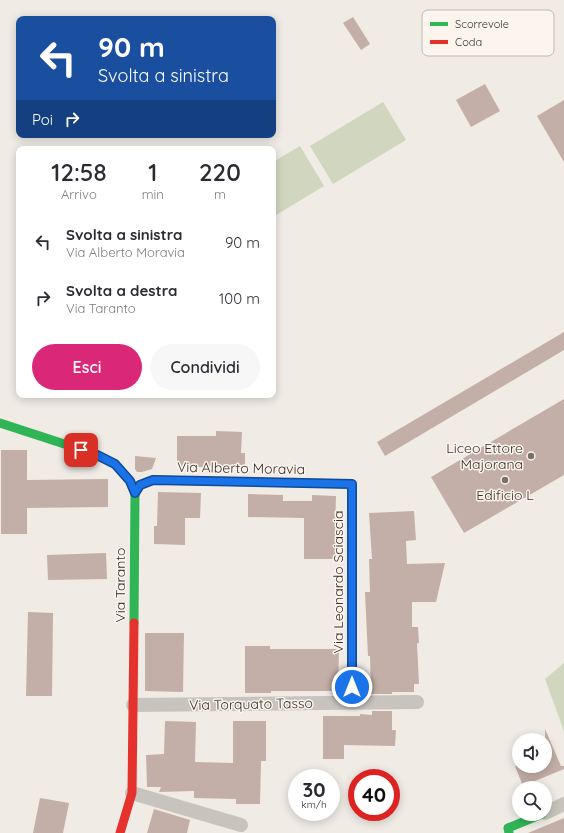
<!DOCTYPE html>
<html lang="it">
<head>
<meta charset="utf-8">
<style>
	:root { --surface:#fff; --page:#f7f7f7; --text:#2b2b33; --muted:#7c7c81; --accent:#db2777 }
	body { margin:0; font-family:Quicksand,sans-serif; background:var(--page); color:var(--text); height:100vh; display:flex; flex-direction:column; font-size:15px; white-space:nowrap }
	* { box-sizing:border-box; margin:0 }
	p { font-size:13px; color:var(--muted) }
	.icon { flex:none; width:22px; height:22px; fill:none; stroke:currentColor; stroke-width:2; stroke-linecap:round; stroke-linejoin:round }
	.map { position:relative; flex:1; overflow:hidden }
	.panel { position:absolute; left:16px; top:146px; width:260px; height:252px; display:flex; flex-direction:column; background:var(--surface); border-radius:8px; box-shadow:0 2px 10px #0003 }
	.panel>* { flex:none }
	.guide { position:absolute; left:16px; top:16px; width:260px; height:122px; border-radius:8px; box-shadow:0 2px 10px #0003; background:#1a4fa0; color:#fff; overflow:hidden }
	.fabs { position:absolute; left:512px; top:733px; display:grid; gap:8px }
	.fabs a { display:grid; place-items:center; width:40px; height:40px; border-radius:50%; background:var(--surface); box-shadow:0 2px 10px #0003; font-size:20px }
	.speed { position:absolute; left:288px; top:769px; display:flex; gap:8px; font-size:20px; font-weight:700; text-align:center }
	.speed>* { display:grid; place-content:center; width:52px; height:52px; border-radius:50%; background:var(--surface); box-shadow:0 2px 10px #0003; line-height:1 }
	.speed small { font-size:10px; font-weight:400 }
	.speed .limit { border:6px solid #d22; background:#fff; color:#111 }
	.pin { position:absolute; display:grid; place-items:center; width:34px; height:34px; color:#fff; margin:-17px; border-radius:8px; box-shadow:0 2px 6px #0006 }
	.me { position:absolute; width:44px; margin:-22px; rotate:0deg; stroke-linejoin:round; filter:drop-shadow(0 0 3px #0008) }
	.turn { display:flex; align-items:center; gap:14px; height:84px; padding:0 16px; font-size:18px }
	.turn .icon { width:52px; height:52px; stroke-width:2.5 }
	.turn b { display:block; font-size:28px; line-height:34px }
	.then { display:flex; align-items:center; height:38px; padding:0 16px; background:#0003; gap:8px; font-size:15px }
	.eta { display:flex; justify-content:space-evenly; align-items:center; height:68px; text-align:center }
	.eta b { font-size:24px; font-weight:600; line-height:28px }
	.cta { display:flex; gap:8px; margin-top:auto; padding:8px 16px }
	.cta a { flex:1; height:46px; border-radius:24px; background:var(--accent); color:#fff; font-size:16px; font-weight:600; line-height:46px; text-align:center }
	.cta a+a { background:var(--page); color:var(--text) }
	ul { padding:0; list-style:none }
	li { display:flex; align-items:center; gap:12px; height:56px; padding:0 16px }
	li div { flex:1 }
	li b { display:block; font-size:15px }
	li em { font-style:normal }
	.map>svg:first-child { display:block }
	.green { fill:#d1d6bf }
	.building { fill:#c3afa7 }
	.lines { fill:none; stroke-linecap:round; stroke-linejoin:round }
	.street { stroke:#c9c3be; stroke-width:14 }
	.fast { stroke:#30b455; stroke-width:9 }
	.jam { stroke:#e5322d; stroke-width:9 }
	.route-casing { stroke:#114b97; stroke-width:10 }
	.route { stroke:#1a73e8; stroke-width:7 }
	.poi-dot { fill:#7a716c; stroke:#fbf5ee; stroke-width:1.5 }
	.labels { text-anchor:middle; stroke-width:3; stroke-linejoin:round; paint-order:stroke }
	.poi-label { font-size:14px; fill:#3b302b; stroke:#fbf5ee; text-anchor:end }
	.street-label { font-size:14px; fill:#3b302b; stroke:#fbf5ee }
	.key { fill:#fbf5ee; stroke:#c1bab4; stroke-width:1 }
	.key-label { font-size:11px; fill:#3b302b }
</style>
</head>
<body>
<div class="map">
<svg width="564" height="833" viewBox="0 0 564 833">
	<rect width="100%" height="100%" fill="#f0ebe5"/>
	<g class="green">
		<polygon points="383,102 406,140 333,184 310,146"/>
		<polygon points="300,146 324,186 273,217 273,162"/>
		<polygon points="564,663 564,731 545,679"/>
	</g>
	<g class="building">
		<polygon points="353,17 370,44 361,50 343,23"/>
		<polygon points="485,84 500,111 471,127 456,100"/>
		<polygon points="564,100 564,162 537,116"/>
		<polygon points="564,332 564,350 385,456 377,442"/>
		<polygon points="564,399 564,475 464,533 431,477"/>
		<polygon points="216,431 242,432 241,453 245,453 245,467 203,466 203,467 177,466 177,436 216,436"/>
		<polygon points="1,450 27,450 27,480 108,479 108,507 27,508 27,534 1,534"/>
		<polygon points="135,456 156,458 152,469 142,472 137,472 135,469"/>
		<polygon points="158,492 201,493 200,518 185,518 185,545 154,544 154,526 157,526"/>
		<polygon points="248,494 283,495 283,501 312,501 312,495 336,496 335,533 336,533 335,559 304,559 304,518 248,517"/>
		<polygon points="414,511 416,540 406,541 407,564 445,563 436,602 412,602 412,627 418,627 419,643 417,643 419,684 414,684 414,692 392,692 392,694 371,694 370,656 368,656 365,592 370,592 369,559 372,559 369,513"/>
		<polygon points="106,553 107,579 48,580 47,555"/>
		<polygon points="28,612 53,613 52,696 26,696"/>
		<polygon points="145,633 184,633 183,692 145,691"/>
		<polygon points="245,646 270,646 270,649 339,649 338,691 271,691 271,693 245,693"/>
		<polygon points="372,711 392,711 392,730 396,730 395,746 344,745 344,759 323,759 323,716 360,716 360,714 372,715"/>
		<polygon points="165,721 196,722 195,762 233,763 233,721 266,721 266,761 261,761 260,804 236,804 236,799 194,798 194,791 159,792 161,787 147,787 146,755 164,754"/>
		<polygon points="545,729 561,766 564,766 564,769 523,786 515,766 545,766"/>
		<polygon points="40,798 69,803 63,833 33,833"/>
		<polygon points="154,809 190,820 187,833 147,833"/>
		<polygon points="564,818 564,833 528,833"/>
	</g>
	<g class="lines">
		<g class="street">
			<polyline points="133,705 417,702"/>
			<polyline points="132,793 241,825"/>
			<polyline points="545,813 564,804"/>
		</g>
		<g class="fast">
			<polyline points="0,423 95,454 115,464 130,481 135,493 134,623"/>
			<polyline points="135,493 140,485 153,480 352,484 352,703"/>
			<polyline points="509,833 508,828 542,814"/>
		</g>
		<polyline class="jam" points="120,833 132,793 134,623"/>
	</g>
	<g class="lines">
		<g class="route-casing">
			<polyline id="route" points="81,450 95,454 115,464 130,481 135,493 140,485 153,480 352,484 352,687"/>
		</g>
		<use href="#route" class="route"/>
	</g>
	<g class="poi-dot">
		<circle cx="531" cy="456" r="4"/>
		<circle cx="505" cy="480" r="4"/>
	</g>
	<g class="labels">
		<g class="poi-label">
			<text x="523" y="453">Liceo Ettore<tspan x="523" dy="16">Majorana</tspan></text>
			<text x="505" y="500" text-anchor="middle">Edificio L</text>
		</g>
		<g class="street-label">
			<text transform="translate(241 468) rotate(1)" y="5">Via Alberto Moravia</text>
			<text transform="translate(338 582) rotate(-90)" y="5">Via Leonardo Sciascia</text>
			<text transform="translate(120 585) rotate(-90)" y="5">Via Taranto</text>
			<text transform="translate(251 704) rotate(-1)" y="5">Via Torquato Tasso</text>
		</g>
	</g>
	<rect x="422" y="10" width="132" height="46" rx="6" class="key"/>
	<rect x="430" y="22" width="18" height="4" fill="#30b455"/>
	<rect x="430" y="40" width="18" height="4" fill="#e5322d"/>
	<g class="key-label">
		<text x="455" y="28">Scorrevole</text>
		<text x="455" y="46">Coda</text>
	</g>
</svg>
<div class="fabs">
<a><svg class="icon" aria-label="sound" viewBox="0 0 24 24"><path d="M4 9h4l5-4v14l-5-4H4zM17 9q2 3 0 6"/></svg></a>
<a><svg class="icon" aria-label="search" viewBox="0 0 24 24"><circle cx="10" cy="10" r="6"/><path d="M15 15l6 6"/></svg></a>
</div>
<div class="speed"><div>30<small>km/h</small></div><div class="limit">40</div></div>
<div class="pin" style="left:81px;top:450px;background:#d93025"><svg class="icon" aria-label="arrive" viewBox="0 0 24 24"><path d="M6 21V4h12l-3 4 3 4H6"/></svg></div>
<svg class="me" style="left:352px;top:687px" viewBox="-20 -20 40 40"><circle r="17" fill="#1a73e8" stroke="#fff" stroke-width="3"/><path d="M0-11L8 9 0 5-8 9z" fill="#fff"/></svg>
<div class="guide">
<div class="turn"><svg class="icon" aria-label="left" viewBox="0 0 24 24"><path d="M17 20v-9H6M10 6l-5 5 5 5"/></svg><div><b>90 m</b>Svolta a sinistra</div></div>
<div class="then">Poi<svg class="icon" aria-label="right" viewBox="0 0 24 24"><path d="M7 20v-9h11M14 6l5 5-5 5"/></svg></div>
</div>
<section class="panel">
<div class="eta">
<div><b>12:58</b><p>Arrivo</p></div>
<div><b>1</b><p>min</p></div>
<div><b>220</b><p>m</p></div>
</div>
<ul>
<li><svg class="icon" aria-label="left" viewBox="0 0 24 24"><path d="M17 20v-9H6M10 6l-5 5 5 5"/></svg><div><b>Svolta a sinistra</b><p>Via Alberto Moravia</p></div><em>90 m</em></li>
<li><svg class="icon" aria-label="right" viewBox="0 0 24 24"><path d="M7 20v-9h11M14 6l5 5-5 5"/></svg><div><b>Svolta a destra</b><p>Via Taranto</p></div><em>100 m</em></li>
</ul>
<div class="cta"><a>Esci</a><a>Condividi</a></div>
</section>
</div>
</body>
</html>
